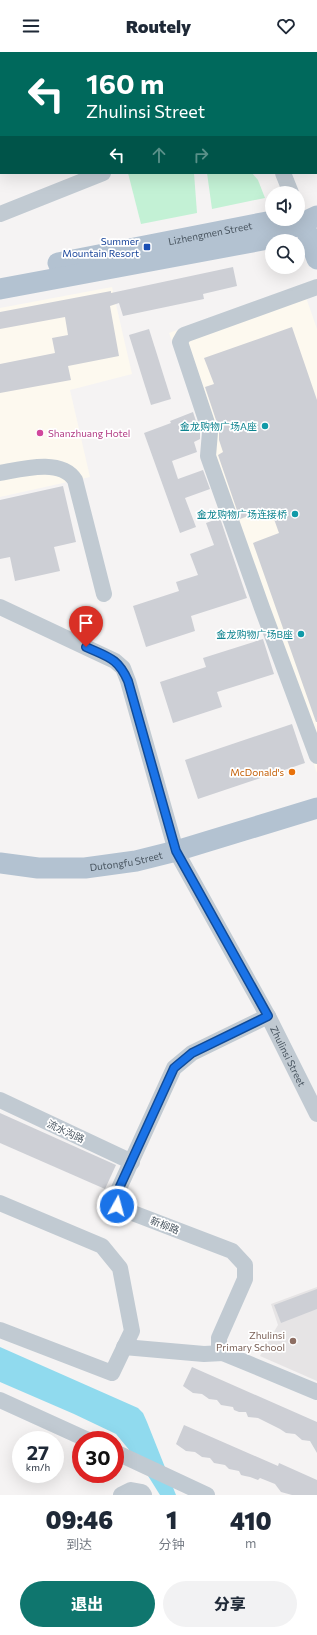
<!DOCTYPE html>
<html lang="zh">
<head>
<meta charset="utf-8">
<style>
	:root { --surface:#fff; --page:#f2f2f3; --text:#1f2937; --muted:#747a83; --accent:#0f766e }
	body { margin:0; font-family:Commissioner,"Noto Sans SC",sans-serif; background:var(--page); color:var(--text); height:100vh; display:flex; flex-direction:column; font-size:15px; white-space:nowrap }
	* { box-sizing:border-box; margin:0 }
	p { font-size:13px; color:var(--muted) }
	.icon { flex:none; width:22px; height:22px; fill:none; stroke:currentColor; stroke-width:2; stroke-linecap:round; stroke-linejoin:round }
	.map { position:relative; height:1443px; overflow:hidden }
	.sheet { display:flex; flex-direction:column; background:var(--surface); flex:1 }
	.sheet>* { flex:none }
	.banner { position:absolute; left:0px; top:0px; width:317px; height:122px; box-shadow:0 4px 16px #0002; background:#00695c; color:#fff; overflow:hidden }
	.controls { position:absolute; left:265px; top:134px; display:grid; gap:8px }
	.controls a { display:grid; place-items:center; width:40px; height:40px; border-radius:50%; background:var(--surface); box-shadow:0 4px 16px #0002; font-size:20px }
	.speed { position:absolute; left:12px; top:1379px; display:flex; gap:8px; font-size:20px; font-weight:700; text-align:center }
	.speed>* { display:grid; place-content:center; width:52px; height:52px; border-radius:50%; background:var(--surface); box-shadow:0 4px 16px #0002; line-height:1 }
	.speed small { font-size:10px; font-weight:400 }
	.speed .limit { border:6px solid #d22; background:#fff; color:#111 }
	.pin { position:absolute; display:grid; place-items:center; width:34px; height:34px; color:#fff; margin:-41px -17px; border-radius:50% 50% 50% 0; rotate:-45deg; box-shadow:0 0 4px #0007 }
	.pin .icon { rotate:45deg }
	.me { position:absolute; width:44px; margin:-22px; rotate:7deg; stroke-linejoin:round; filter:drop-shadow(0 0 3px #0008) }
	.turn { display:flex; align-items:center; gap:14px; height:84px; padding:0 20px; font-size:18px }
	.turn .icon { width:52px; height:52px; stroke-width:2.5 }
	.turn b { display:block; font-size:28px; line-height:34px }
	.lanes { display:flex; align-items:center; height:38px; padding:0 20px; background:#0003; justify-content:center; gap:20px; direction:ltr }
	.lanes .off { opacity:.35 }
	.eta { display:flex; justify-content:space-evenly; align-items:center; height:68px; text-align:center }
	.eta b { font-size:24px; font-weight:800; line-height:28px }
	.button { display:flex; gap:8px; margin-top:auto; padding:8px 20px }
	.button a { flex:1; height:46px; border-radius:24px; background:var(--accent); color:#fff; font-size:16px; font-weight:800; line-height:46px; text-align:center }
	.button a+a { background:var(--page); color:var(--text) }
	header { display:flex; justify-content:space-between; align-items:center; height:52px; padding:0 20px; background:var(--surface); font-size:18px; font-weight:800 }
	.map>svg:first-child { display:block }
	.commercial { fill:#fdf9ef }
	.education { fill:#e6e4e5 }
	.green { fill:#c3f1d5 }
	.water { fill:#90daee }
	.building { fill:#cdcfd5 }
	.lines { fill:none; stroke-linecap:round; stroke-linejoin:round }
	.minor { stroke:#c1cad2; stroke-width:16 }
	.major { stroke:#b3c2d1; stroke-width:21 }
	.route-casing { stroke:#114b97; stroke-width:10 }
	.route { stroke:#1a73e8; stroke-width:7 }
	.transit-dot { fill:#1a4fb4; stroke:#fff; stroke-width:1.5 }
	.culture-dot { fill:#0f9aa8; stroke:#fff; stroke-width:1.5 }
	.hotel-dot { fill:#d1479c; stroke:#fff; stroke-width:1.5 }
	.food-dot { fill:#e8710a; stroke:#fff; stroke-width:1.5 }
	.education-dot { fill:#8d6e63; stroke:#fff; stroke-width:1.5 }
	.labels { text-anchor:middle; stroke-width:3.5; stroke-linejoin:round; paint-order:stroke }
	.street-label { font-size:10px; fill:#4a5661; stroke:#fff }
	.transit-label { font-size:10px; fill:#164399; stroke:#fff; text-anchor:end }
	.culture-label { font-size:10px; fill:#0d838f; stroke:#fff; text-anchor:end }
	.hotel-label { font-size:10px; fill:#b23c85; stroke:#fff; text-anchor:start }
	.food-label { font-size:10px; fill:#c56008; stroke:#fff; text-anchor:end }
	.education-label { font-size:10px; fill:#785e54; stroke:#fff; text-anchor:end }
</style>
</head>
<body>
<header><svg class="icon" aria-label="menu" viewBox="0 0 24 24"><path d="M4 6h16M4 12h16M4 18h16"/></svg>Routely<svg class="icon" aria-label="heart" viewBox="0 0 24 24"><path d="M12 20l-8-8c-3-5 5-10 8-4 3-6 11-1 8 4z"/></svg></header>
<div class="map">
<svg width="317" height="1443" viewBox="0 0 317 1443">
	<rect width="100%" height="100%" fill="#f5f3f3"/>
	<g class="commercial">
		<polygon points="302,234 317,277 317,721 239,503 207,383 169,281"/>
		<polygon points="112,235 132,322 70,338 90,425 0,445 0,256"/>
	</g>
	<polygon class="education" points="317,1235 317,1329 260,1304 278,1273 271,1252"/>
	<g class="green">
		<polygon points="128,121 194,121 197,161 141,172"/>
		<polygon points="207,121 252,121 258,128 265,146 212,157"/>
	</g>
	<g class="water">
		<polygon points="303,0 317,0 317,54 316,1"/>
		<polygon points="0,1295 138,1356 143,1361 147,1370 176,1443 160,1443 140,1411 116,1382 74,1362 0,1330"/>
	</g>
	<g class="building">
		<polygon points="233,215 237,234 203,242 204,247 123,264 119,251 110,254 119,304 68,314 71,328 0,341 0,312 55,301 52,286 68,283 65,265 0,277 0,260 111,239 111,241"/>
		<polygon points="292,275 317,348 317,670 316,670 253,491 279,481 270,456 240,467 218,403 223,400 219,388 219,377 205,335 214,332 204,306"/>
		<polygon points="149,277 171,347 151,353 129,283"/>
		<polygon points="193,360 200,381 200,387 194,390 197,400 172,409 178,427 203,418 210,437 185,446 196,475 180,481 144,381 171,371 170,369"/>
		<polygon points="63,434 76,490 54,495 60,519 15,529 10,505 0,507 0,448"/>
		<polygon points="220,466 247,546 191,564 195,579 146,595 133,554 179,539 176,530 198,523 190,502 214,493 206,471"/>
		<polygon points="263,587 274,622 217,640 222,655 173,671 160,630 206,615 203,606"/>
		<polygon points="292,672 305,711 198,747 185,708"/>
		<polygon points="0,1061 116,1113 105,1137 0,1091"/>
		<polygon points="317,1237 317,1257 281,1271 274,1253"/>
		<polygon points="192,1315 317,1370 317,1401 310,1389 302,1388 295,1382 286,1381 280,1377 258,1366 248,1365 246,1360 239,1360 234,1358 233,1355 221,1353 217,1348 209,1347 202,1342 193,1341 183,1334"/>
		<polygon points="184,1373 278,1414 279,1411 317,1428 317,1443 292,1443 281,1440 275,1432 260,1426 258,1428 250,1425 245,1424 241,1423 239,1419 229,1417 225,1413 214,1411 210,1406 202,1405 195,1400 186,1399 176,1392"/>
	</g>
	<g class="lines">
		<g class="minor">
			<polyline points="40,0 41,1"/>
			<polyline points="233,0 234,1"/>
			<polyline points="252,1 255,0"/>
			<polyline points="0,68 1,67"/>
			<polyline points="283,121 291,141"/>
			<polyline points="0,162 103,121"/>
			<polyline points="317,235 184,283 180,290 210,380 208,404 262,556 317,704"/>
			<path d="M0,421C22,417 61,406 75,428L104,542"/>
			<path id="s1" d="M0,555L115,609L123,616L128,629L176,799L270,968L317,1062"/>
			<polyline points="268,964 192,1001 174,1016 116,1143 117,1155 232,1199 245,1213 245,1227 219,1286 219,1294 223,1301 317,1340"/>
			<polyline points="0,1048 132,1110"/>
			<polyline points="0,1151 102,1194 120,1216 132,1279 112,1321 0,1278"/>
			<polyline points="124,1295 204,1302 223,1301"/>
			<polyline points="0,1348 88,1388"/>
			<polyline points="115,1400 207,1443"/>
			<polyline points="121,1443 131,1438 142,1440 144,1443"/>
		</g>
		<g class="major">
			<polyline points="303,170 317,207"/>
			<path id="s2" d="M58,211L267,170H298"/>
			<polyline points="0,237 268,187 317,164"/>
			<path id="s3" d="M0,811L38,816H85L136,809L176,799L317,756"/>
		</g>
	</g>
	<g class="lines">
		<g class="route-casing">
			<path id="route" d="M86,595C108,605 118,606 128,629L176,799L268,964L192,1001L174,1016L116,1143L117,1154"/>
		</g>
		<use href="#route" class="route"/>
	</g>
	<rect class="transit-dot" x="143" y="191" width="8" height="8" rx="2"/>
	<g class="culture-dot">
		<circle cx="265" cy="374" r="4"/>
		<circle cx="295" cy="462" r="4"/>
		<circle cx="301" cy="582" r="4"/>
	</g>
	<circle class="hotel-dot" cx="40" cy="381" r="4"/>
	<circle class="food-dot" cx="292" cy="720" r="4"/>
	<circle class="education-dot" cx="293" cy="1289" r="4"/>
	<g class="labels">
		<g class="street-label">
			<text dy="4" stroke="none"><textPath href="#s2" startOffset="155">Lizhengmen Street</textPath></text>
			<text dy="4" stroke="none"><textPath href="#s3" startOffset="127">Dutongfu Street</textPath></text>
			<text dy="4" stroke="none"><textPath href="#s1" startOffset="562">Zhulinsi Street</textPath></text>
			<text transform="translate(66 1079) rotate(25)" y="4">流水沟路</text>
			<text transform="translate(165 1173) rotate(21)" y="4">新柳路</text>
		</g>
		<g class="transit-label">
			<text x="139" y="193">Summer<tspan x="139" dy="12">Mountain Resort</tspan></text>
		</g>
		<g class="culture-label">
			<text x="257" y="378">金龙购物广场A座</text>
			<text x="287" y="466">金龙购物广场连接桥</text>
			<text x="293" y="586">金龙购物广场B座</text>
		</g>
		<g class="hotel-label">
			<text x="48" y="385">Shanzhuang Hotel</text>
		</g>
		<g class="food-label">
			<text x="284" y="724">McDonald's</text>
		</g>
		<g class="education-label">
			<text x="285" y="1287">Zhulinsi<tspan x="285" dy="12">Primary School</tspan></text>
		</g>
	</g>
</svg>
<div class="controls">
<a><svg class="icon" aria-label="sound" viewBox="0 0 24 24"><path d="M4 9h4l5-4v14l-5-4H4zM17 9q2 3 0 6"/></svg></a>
<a><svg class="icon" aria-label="search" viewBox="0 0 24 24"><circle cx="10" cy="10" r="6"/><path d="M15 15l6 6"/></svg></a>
</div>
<div class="speed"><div>27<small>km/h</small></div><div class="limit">30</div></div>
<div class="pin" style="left:86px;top:595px;background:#d93025"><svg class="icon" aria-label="arrive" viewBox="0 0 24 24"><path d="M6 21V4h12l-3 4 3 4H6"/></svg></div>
<svg class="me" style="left:117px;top:1154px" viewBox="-20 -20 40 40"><circle r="17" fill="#1a73e8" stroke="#fff" stroke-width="3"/><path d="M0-11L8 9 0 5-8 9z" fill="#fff"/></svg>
<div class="banner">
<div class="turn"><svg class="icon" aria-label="left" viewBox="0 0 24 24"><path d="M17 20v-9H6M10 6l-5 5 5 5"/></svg><div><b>160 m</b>Zhulinsi Street</div></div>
<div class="lanes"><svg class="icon" aria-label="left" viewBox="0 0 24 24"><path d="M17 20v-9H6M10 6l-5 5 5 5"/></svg><svg class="icon off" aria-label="ahead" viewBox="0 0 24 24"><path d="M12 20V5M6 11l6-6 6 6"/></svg><svg class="icon off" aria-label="right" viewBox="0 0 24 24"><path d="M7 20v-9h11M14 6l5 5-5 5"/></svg></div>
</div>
</div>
<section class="sheet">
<div class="eta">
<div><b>09:46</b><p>到达</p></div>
<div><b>1</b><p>分钟</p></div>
<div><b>410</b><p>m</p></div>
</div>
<div class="button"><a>退出</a><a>分享</a></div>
</section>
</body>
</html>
